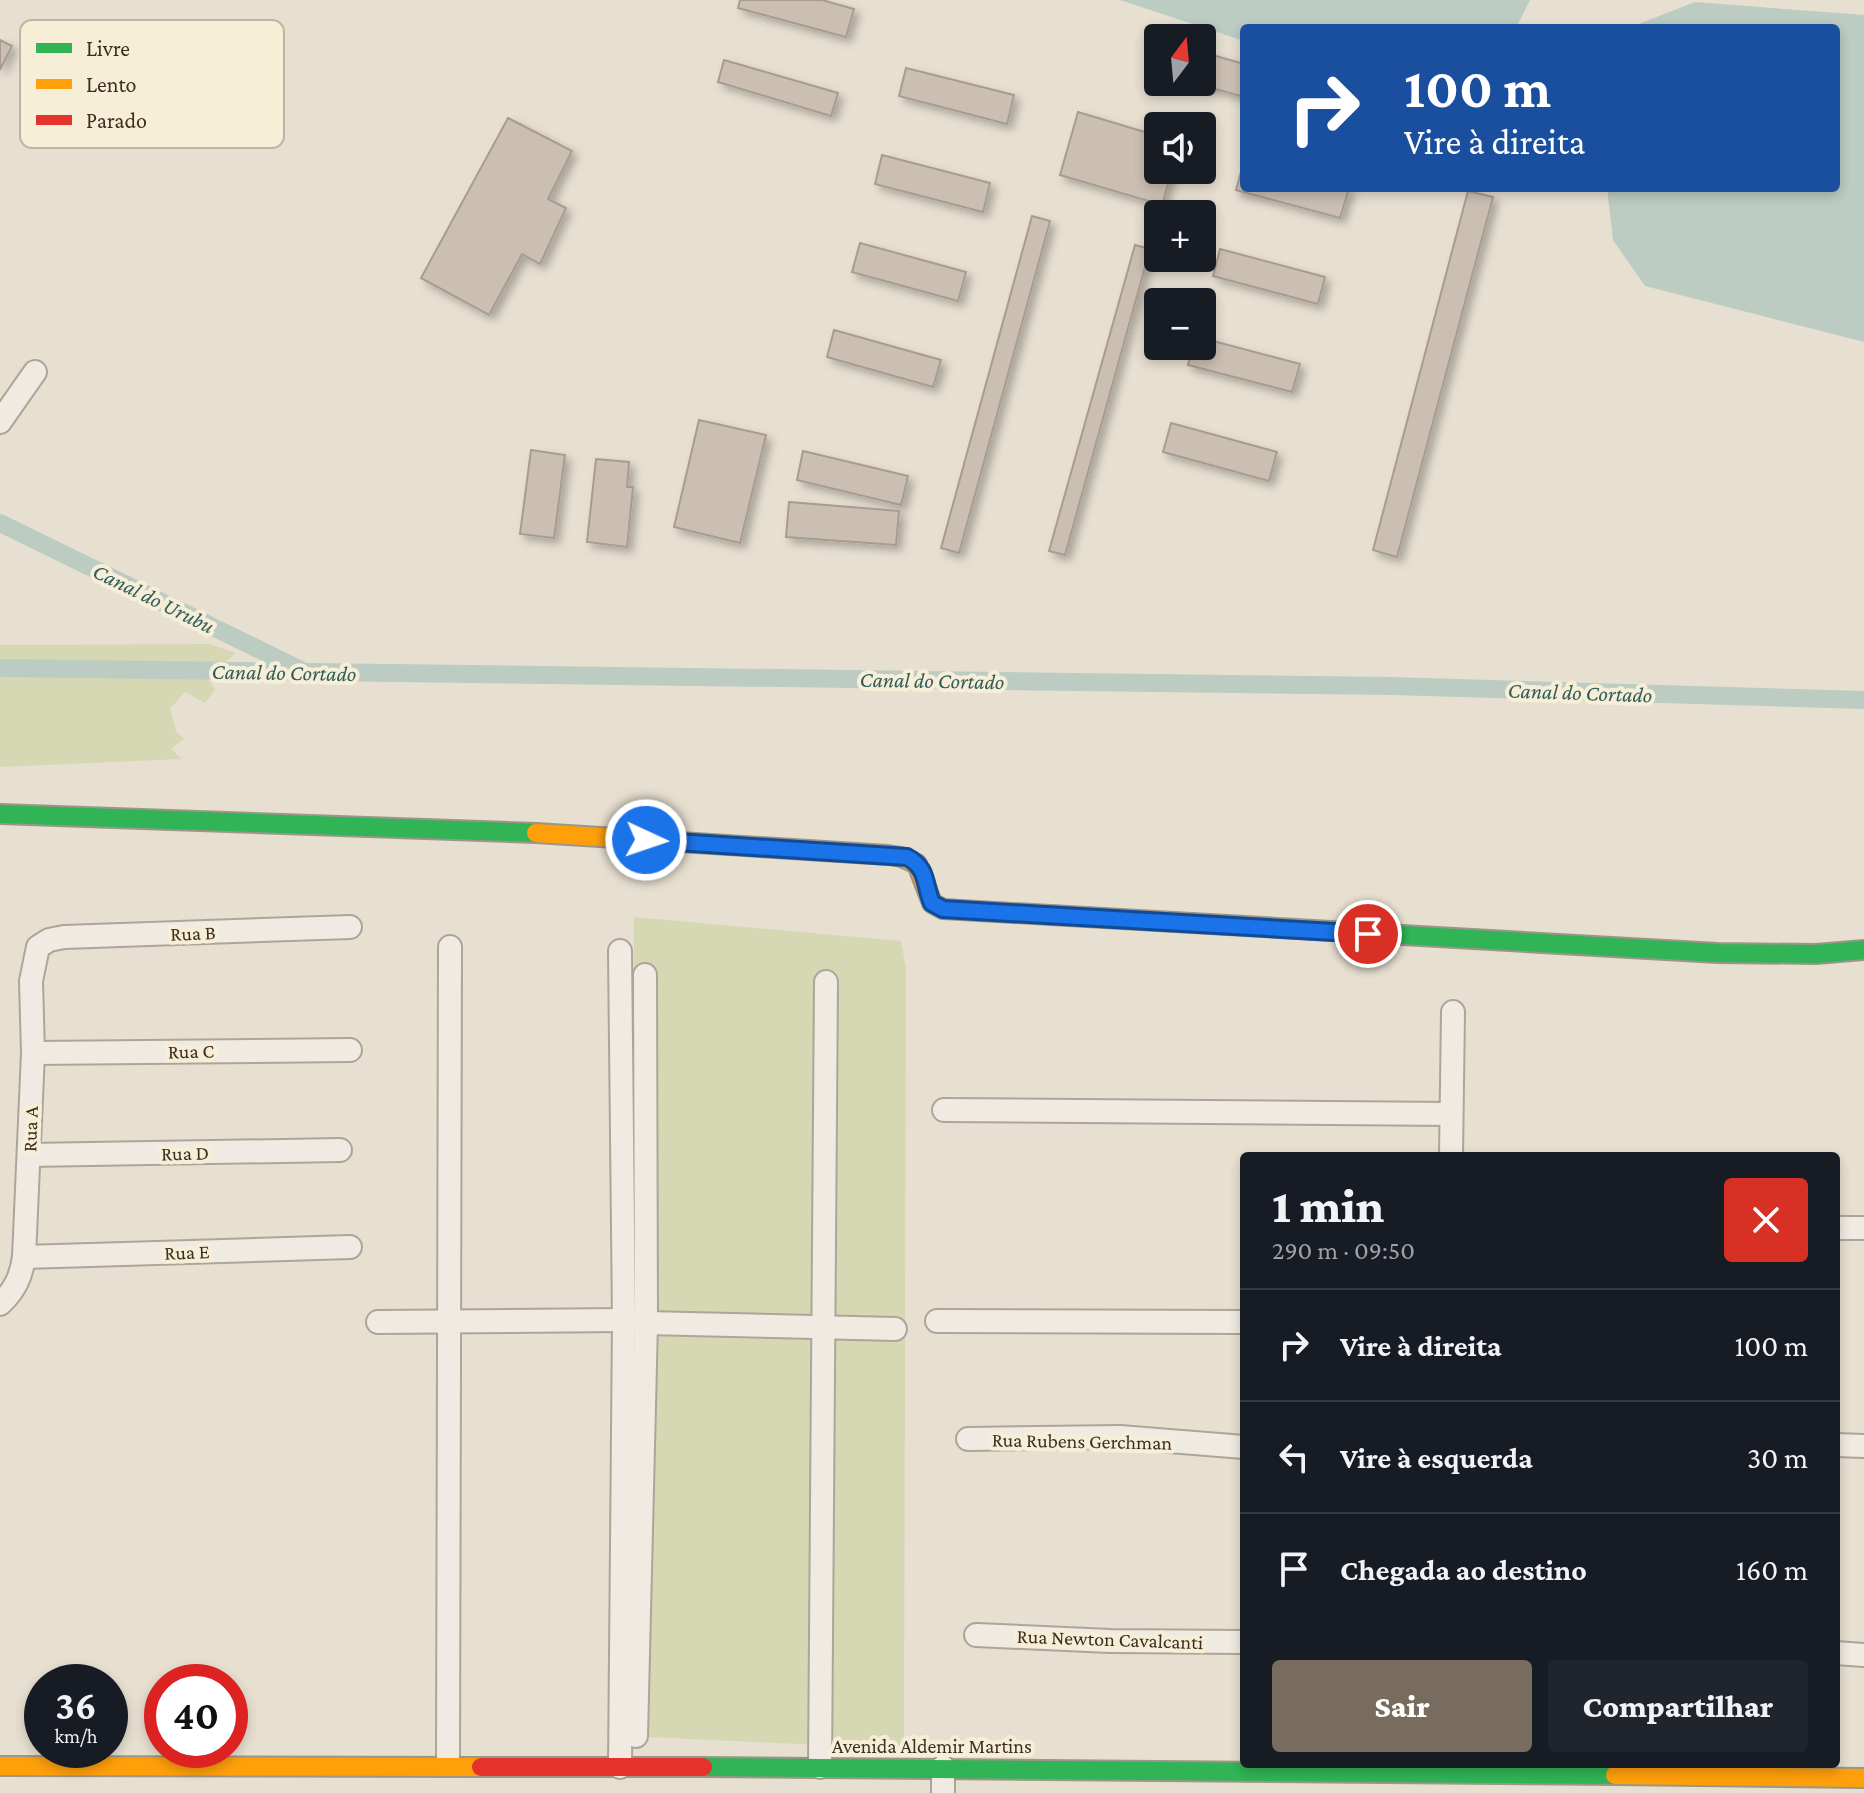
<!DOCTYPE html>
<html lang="pt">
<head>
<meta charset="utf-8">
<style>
	:root { --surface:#171b24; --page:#20242c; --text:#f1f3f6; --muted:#9ea1a6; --line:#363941; --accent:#786c5e }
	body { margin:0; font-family:"Crimson Pro",serif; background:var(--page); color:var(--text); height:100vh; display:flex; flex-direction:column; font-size:30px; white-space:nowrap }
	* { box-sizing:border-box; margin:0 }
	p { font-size:26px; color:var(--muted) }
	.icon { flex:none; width:44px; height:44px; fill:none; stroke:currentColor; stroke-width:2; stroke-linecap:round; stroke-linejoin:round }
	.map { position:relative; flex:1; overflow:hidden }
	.panel { position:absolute; left:1240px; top:1152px; width:600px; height:616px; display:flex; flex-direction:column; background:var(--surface); border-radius:8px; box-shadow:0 4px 12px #0003 }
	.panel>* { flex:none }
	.top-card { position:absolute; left:1240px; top:24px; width:600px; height:168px; border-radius:8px; box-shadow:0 4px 12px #0003; background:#1a4fa0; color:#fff; overflow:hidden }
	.needle { width:52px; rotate:16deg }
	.controls { position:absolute; left:1144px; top:24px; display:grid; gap:16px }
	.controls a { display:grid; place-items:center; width:72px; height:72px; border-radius:8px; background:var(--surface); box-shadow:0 4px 12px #0003; font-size:40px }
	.speed { position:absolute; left:24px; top:1664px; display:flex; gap:16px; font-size:40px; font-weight:700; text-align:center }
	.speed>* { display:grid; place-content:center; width:104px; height:104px; border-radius:50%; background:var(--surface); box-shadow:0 4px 12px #0003; line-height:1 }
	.speed small { font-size:20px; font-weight:400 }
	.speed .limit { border:12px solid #d22; background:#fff; color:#111 }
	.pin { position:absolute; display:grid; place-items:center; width:68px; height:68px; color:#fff; margin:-34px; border:4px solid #fff; border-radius:50%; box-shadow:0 2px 8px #0007 }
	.me { position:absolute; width:88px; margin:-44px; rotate:93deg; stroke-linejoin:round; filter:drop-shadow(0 0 6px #0008) }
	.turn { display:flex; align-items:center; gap:28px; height:168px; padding:0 32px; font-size:36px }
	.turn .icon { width:104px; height:104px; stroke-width:2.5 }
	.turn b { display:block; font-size:56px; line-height:68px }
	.round { display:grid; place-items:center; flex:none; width:84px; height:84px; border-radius:8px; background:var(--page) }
	.overview { display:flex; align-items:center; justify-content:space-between; height:136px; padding:0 32px }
	h1 { font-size:48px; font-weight:800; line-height:60px }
	.primary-button { display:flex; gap:16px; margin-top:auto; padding:16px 32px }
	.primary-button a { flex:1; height:92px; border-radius:8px; background:var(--accent); color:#fff; font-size:32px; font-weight:800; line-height:92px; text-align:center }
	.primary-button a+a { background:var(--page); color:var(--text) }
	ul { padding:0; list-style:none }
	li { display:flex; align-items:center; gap:24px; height:112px; padding:0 32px; border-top:2px solid var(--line) }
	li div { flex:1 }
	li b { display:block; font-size:30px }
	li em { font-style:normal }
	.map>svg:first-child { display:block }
	.green { fill:#d6d7b3 }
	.water { fill:#bcccc2 }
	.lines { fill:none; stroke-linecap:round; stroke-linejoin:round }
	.canal { stroke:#bcccc2; stroke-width:18 }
	.building { fill:#cbbfb2; stroke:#a89c90; stroke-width:2; filter:url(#shadow) }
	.street-casing { stroke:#ada599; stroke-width:26 }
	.fast-casing { stroke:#9c958a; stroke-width:22 }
	.slow-casing { stroke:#9c958a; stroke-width:22 }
	.jam-casing { stroke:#9c958a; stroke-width:22 }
	.street { stroke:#efebe3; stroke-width:22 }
	.fast { stroke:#30b455; stroke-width:18 }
	.slow { stroke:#ff9f0a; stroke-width:18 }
	.jam { stroke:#e5322d; stroke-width:18 }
	.route-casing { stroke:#114b97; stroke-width:20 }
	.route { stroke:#1a73e8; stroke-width:14 }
	.labels { text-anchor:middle; stroke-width:8; stroke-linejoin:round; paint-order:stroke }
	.street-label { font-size:20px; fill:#3d2e20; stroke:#f7eed8 }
	.water-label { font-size:22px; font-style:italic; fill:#2f5d5a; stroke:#f7eed8 }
	.key { fill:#f7eed8; stroke:#bfb4a1; stroke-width:2 }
	.key-label { font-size:22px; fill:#3d2e20 }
</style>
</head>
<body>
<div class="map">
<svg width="1864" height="1793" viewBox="0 0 1864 1793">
	<defs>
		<filter id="shadow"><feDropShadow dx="5" dy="5" stdDeviation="4" flood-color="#0004"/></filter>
	</defs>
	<rect width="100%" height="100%" fill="#e7e0d1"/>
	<g class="green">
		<polygon points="209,644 236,653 207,678 215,689 205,703 185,692 170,709 176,731 184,739 171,749 182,759 0,767 0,645"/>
		<polygon points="634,917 901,941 906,968 904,1749 628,1736"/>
	</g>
	<g class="water">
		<polygon points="1120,0 1530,0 1516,28 1244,28 1244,41"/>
		<polygon points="1695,2 1864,15 1864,342 1645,286 1613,240 1607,188 1836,188 1836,28 1638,28 1641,23"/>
	</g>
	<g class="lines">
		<g class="canal">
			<polyline points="0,523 303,671"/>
			<polyline points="0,668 1392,686 1864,700"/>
		</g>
	</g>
	<g class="building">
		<polygon points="740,0 822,0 854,9 846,37 738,8"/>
		<polygon points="0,40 12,46 0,70"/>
		<polygon points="1202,52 1244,64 1244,97 1190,82 1202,82"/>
		<polygon points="724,60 838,93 831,116 718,82"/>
		<polygon points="906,68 1014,95 1007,124 899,96"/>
		<polygon points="1078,112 1158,136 1158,170 1172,170 1162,205 1060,175"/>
		<polygon points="508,118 572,151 548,199 566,208 540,264 522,254 489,315 421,278"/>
		<polygon points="882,155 990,183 983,212 875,184"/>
		<polygon points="1244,161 1244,188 1349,188 1340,218 1236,190"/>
		<polygon points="1468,191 1493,197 1397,557 1373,550"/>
		<polygon points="1032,216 1050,221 959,553 941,548"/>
		<polygon points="860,243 966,272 958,301 852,272"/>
		<polygon points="1135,245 1150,249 1065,555 1049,551"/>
		<polygon points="1220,249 1325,277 1318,304 1213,276"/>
		<polygon points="834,330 941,360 933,387 827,357"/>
		<polygon points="1202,338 1300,364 1292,392 1188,365 1193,346 1202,346"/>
		<polygon points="699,420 766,435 740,543 674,527"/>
		<polygon points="1171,423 1277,452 1269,481 1163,452"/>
		<polygon points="531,450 565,455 554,538 520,534"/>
		<polygon points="803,451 908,476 901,505 797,480"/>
		<polygon points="596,459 629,462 627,487 633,487 627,547 587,542"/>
		<polygon points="789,502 899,511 896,545 786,537"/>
	</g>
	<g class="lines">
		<g class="street-casing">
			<g id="street">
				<polyline points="0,422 35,372"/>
				<polyline points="620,951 624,1320 620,1767"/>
				<polyline points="33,1053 350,1050"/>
				<polyline points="944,1110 1451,1114"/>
				<polyline points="29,1155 340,1150"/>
				<polyline points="1451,1156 1453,1012"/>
				<polyline points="1836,1228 1864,1228"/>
				<polyline points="24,1257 350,1247"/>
				<path d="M0,1304C15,1290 21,1277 24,1257L33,1053L31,981L38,947L49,940L64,937L350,927"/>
				<polyline points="937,1321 1244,1322"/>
				<polyline points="378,1322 624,1320"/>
				<polyline points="646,1323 895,1329"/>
				<polyline points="968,1439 1120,1437 1244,1447"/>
				<polyline points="1836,1445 1864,1446"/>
				<polyline points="976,1635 1110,1641 1244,1642"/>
				<polyline points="1836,1653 1864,1655"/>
				<polyline points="636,1736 646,1323 645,975"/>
				<polyline points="448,1765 450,947"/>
				<polyline points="820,1767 826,982"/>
				<polyline points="943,1793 943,1767"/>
			</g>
		</g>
		<g class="fast-casing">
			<g id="fast">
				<polyline points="0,814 536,833"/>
				<polyline points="1051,915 1718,953 1816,954 1864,950"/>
				<polyline points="703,1767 1615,1775"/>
			</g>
		</g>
		<g class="slow-casing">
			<g id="slow">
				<polyline points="536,833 888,855 901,857 917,864 932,903 943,909 1051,915"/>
				<polyline points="0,1766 481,1767"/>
				<polyline points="1615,1775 1864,1778"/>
			</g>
		</g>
		<g class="jam-casing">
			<polyline id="jam" points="481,1767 703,1767"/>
		</g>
		<use href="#street" class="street"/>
		<use href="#fast" class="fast"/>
		<use href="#slow" class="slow"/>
		<use href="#jam" class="jam"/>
	</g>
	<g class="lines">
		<g class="route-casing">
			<path id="route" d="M646,840L907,857C928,868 924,884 932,903L943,909L1368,934"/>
		</g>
		<use href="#route" class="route"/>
	</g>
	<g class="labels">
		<g class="street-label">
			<text transform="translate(193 933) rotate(-2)" y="7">Rua B</text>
			<text transform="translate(191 1051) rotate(-1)" y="7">Rua C</text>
			<text transform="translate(30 1129) rotate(-88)" y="7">Rua A</text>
			<text transform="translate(185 1153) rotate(-1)" y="7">Rua D</text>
			<text transform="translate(187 1252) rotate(-2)" y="7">Rua E</text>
			<text transform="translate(1082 1441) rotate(1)" y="7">Rua Rubens Gerchman</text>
			<text transform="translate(1110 1639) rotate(2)" y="7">Rua Newton Cavalcanti</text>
			<text x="932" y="1753">Avenida Aldemir Martins</text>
		</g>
		<g class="water-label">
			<text transform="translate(154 598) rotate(26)" y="8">Canal do Urubu</text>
			<text transform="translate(284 672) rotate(1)" y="8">Canal do Cortado</text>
			<text transform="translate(932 680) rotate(1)" y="8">Canal do Cortado</text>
			<text transform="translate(1580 692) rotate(2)" y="8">Canal do Cortado</text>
		</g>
	</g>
	<rect x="20" y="20" width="264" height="128" rx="12" class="key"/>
	<rect x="36" y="43" width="36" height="10" fill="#30b455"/>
	<rect x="36" y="79" width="36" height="10" fill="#ff9f0a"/>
	<rect x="36" y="115" width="36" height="10" fill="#e5322d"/>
	<g class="key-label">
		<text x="86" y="56">Livre</text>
		<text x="86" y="92">Lento</text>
		<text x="86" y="128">Parado</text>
	</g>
</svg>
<div class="controls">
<a><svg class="needle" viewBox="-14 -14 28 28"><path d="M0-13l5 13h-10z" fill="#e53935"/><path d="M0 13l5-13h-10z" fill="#9ea1a6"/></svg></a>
<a><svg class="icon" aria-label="sound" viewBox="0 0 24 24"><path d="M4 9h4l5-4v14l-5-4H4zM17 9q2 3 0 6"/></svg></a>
<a>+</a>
<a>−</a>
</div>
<div class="speed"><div>36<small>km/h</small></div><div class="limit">40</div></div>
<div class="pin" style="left:1368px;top:934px;background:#d93025"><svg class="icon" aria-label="arrive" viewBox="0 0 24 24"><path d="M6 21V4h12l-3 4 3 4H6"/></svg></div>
<svg class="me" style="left:646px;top:840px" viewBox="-20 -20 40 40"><circle r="17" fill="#1a73e8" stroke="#fff" stroke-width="3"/><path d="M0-11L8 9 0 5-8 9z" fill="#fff"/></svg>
<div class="top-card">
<div class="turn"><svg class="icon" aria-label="right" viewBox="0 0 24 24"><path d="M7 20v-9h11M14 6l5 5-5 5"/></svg><div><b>100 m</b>Vire à direita</div></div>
</div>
<section class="panel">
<div class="overview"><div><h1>1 min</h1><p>290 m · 09:50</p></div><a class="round" style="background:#d93025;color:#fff"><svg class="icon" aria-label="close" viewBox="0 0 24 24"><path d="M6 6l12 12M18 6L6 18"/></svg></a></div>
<ul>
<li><svg class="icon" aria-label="right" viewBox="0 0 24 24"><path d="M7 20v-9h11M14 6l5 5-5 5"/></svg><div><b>Vire à direita</b></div><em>100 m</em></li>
<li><svg class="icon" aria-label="left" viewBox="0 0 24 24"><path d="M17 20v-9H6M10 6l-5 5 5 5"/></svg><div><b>Vire à esquerda</b></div><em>30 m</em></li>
<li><svg class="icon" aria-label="arrive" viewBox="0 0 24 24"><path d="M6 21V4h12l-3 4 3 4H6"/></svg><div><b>Chegada ao destino</b></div><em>160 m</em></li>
</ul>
<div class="primary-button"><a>Sair</a><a>Compartilhar</a></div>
</section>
</div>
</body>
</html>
